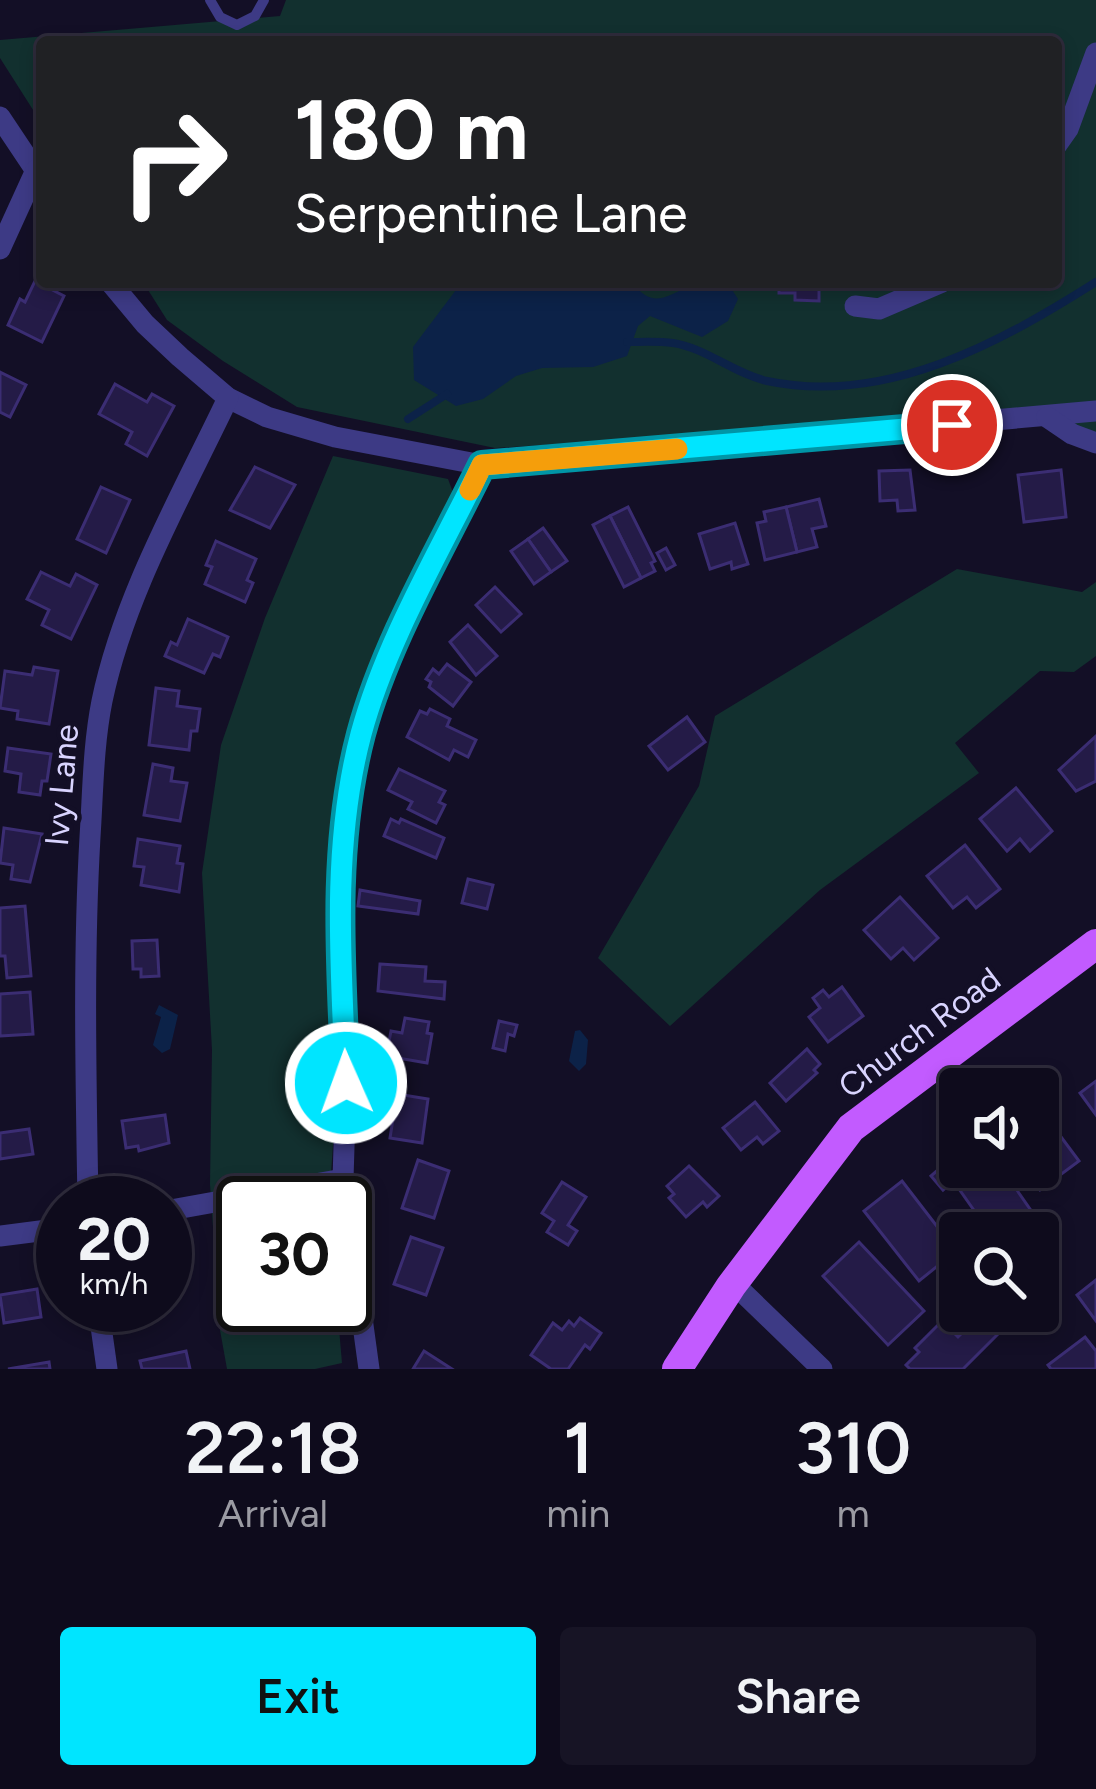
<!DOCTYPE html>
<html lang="en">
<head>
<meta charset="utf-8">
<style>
	:root { --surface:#0e0b1c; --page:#171425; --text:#f1f3f6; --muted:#9b9ba3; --line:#2e2b3b; --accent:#00e5ff }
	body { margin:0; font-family:Figtree,sans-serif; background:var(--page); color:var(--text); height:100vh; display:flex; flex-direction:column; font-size:45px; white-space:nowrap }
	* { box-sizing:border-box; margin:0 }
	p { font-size:39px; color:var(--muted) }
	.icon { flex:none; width:66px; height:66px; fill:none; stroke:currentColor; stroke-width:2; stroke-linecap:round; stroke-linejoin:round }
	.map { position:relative; height:1369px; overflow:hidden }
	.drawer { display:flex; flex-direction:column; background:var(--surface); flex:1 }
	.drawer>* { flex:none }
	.guide { position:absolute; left:36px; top:36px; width:1026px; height:252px; border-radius:12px; box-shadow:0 6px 18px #0003,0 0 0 3px var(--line); background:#202124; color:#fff; overflow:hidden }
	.fabs { position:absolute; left:939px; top:1068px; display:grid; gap:24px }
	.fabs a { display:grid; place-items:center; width:120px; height:120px; border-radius:12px; background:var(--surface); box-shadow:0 6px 18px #0003,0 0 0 3px var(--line); font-size:60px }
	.speed { position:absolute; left:36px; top:1176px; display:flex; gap:24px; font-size:60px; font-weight:700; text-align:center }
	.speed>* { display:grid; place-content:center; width:156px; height:156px; border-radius:50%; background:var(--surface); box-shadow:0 6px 18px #0003,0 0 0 3px var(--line); line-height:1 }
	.speed small { font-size:30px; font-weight:400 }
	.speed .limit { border:6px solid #111; border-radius:18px; background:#fff; color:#111 }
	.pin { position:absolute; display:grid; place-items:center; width:102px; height:102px; color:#fff; margin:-51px; border:6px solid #fff; border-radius:50%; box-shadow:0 3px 12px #0007 }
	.me { position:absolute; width:132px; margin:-66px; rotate:358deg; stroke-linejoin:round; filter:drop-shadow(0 0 9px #0008) }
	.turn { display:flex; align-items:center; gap:42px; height:252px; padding:0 60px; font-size:54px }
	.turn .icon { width:156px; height:156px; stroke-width:2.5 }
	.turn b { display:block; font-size:84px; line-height:102px }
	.eta { display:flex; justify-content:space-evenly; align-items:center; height:204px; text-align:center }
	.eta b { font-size:72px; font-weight:600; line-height:84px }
	.button { display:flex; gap:24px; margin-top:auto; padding:24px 60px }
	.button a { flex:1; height:138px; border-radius:12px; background:var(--accent); color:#111; font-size:48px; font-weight:600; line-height:138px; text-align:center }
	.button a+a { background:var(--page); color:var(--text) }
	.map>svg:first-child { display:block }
	.green { fill:#12302f }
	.water { fill:#0c2248 }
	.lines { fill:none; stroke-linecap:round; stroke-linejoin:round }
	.stream { stroke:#0c2248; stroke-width:8 }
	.building { fill:#241b47; stroke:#3b2d73; stroke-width:3 }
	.service { stroke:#3d3a85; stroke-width:10 }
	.minor { stroke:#3d3a85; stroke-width:21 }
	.primary { stroke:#c25bff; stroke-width:30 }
	.route-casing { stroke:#0095a6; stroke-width:30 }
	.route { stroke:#00e5ff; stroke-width:21 }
	.slow { stroke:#f59e0b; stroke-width:21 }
	.labels { text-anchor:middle; stroke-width:9; stroke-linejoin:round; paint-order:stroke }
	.street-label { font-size:33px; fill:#d9d4ff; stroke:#130f26 }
</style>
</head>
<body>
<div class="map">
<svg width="1096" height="1369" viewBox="0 0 1096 1369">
	<rect width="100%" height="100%" fill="#130f26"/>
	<g class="green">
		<polygon points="286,0 1096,0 1096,433 1037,413 495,448 297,407 223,361 167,320 143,282 1056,282 1056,42 42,42 42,124 0,58 0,40 280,16"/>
		<polygon points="333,456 448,479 454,495 357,711 343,784 338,1072 329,1203 243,1203 243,1305 337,1305 342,1363 315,1369 227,1369 220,1330 210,1184 212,1050 202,873 221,745 265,618"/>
		<polygon points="957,569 1082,592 1096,582 1096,656 1074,672 1040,671 955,743 979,773 820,890 670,1026 598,958 699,786 715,716"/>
	</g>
	<g class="water">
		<path d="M462,282H631C651,305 660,301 685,288V282H727L738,299L728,321L702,337L650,316L638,326L627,356L593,367L542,368L516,376L483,399L456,406L414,380L413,347Z"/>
		<polygon points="159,1005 178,1015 170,1049 162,1053 153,1045 161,1017 155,1014"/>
		<polygon points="580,1030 588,1040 586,1064 579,1071 569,1061 575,1031"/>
	</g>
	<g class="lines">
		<g class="stream">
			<path d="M627,342C642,342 658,341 673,343C706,348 735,374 767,381C885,406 1000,343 1096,282"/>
			<polyline points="408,419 447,394"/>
		</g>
	</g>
	<g class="building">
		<polygon points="35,281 64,296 42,342 8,325 20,299 25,302"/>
		<polygon points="779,282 819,282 819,301 795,300 795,293 779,293"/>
		<polygon points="0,372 26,385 10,417 0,412"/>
		<polygon points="115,384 147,402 152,394 174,406 147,456 126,444 132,432 99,414"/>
		<polygon points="255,467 295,485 270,528 230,510"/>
		<polygon points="910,470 915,510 898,511 897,500 880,501 879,471"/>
		<polygon points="1061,470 1066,517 1024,522 1018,475"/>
		<polygon points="101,487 130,500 106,553 77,539"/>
		<polygon points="819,499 826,526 812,529 817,547 797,552 786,507"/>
		<polygon points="628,507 655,561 651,563 655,571 641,578 610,516"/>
		<polygon points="786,507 797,552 765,560 757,523 766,521 764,512"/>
		<polygon points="610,516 641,578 624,587 593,525"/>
		<polygon points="735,523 748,564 732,569 731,562 710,569 699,534"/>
		<polygon points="543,528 567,561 551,572 528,539"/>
		<polygon points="528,539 551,572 534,584 511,551"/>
		<polygon points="216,541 256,559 247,580 253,583 245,602 205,584 212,567 206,565"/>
		<polygon points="666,548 675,565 666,570 657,553"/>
		<polygon points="41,572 70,586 76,574 97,585 71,639 42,625 49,610 27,599"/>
		<polygon points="495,587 521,614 501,632 476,605"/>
		<polygon points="188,619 228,637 220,657 213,654 204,673 165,656 171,642 177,645"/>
		<polygon points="468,625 497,656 476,675 450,642"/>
		<polygon points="447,664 471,682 453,706 429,687 431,682 426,679 433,669 439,674"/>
		<polygon points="34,667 58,671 49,724 17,719 18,711 0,708 5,671 32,675"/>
		<polygon points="156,688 179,691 177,706 200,709 197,731 191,731 189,750 149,745"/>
		<polygon points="430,709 450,719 447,726 476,740 468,757 454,750 449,760 407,737 420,711 427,714"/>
		<polygon points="687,717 705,742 668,770 649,746"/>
		<polygon points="1096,736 1096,781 1076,791 1059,770"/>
		<polygon points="8,748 51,754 47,781 42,781 40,795 19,792 21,774 5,771"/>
		<polygon points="153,764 173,768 171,781 187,783 180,821 144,815"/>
		<polygon points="399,769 445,791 439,802 445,805 436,823 408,809 412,802 388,790"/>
		<polygon points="1016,788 1052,831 1030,851 1020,839 1007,851 980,819"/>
		<polygon points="391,819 399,823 401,819 444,838 436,858 384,836"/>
		<polygon points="4,828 42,834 30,882 11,879 13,865 0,863"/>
		<polygon points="138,839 180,846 177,863 183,864 179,892 141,885 144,867 134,866"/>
		<polygon points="965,845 1000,889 976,908 967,897 953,908 927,876"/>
		<polygon points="468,879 493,885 487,909 462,903"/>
		<polygon points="360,890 420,901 418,914 358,906"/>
		<polygon points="900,897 938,938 914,960 903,948 891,959 864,930"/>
		<polygon points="25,906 31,976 7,978 5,956 0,956 0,908"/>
		<polygon points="157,940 159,976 141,977 141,969 133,969 132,941"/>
		<polygon points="380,964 426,967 425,981 445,982 444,999 378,991"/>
		<polygon points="842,987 863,1016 828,1042 809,1017 820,1008 813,998 823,990 829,997"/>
		<polygon points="30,992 33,1034 0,1036 0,994"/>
		<polygon points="405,1018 429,1022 427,1033 432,1034 427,1063 392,1057 393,1048 388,1047 391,1031 402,1033"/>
		<polygon points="499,1021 517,1025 514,1036 508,1034 505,1051 493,1048"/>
		<polygon points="807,1049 820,1064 814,1070 817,1073 786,1101 770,1083"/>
		<polygon points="1096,1081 1096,1115 1080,1093"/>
		<polygon points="397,1094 428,1099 422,1143 390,1138"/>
		<polygon points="755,1102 779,1131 763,1144 757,1137 741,1150 723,1128"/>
		<polygon points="1038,1106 1079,1161 1040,1190 1023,1167 1038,1167"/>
		<polygon points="165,1115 169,1143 139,1151 138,1146 126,1148 122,1121"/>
		<polygon points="29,1129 33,1154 0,1159 0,1133"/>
		<polygon points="960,1158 960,1167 1001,1167 1032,1212 1016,1224 1022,1232 990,1233 945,1169"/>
		<polygon points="418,1160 449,1171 434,1218 402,1208"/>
		<polygon points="689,1166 719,1196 707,1207 703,1202 686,1217 669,1198 674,1194 667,1186"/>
		<polygon points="939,1169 951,1183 943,1190 931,1176"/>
		<polygon points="902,1181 956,1251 919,1281 864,1211"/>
		<polygon points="562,1182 586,1197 568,1225 577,1231 568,1245 547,1232 554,1221 542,1213"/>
		<polygon points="411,1237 443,1248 426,1295 394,1284"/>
		<polygon points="859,1242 924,1311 888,1345 823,1276"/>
		<polygon points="178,1261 182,1289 165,1291 165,1263"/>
		<polygon points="1096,1280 1096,1321 1077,1295"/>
		<polygon points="37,1289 41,1317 4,1323 0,1295"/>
		<polygon points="984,1311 1009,1311 1015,1317 963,1369 910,1369 906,1365 919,1352 915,1348 942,1321 958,1337"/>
		<polygon points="580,1318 601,1333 590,1349 585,1345 568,1369 551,1369 531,1355 553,1323 562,1330 569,1321 574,1326"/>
		<polygon points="1085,1337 1096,1351 1096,1369 1051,1369 1048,1365"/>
		<polygon points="186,1351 190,1369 142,1369 140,1361"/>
		<polygon points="424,1351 452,1369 413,1369"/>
		<polygon points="49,1362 50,1369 8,1369"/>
	</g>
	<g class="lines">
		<polyline class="service" points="210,0 220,17 237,25 255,16 264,0"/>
		<g class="minor">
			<polyline points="0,117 42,180"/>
			<polyline points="1056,146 1068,129 1096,53"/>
			<polyline points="0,249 36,170"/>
			<polyline points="110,282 145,324 180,357 228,398 267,417 335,437 482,465 1096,411"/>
			<polyline points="855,306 879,309 942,282"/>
			<polyline points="1047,417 1072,434 1096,443"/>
			<path d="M88,1203C86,1081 83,959 90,837C93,792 93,746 102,701C124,595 182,495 228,398"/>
			<polyline points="165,1211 343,1179"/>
			<polyline points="0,1236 63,1228"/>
			<polyline points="733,1283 822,1369"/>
			<polyline points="98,1305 107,1369"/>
			<polyline points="369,1369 343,1179 346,1083 339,918 355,758 363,727 394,650 482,465"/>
		</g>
		<polyline class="primary" points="677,1369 731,1286 851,1128 1096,944"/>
	</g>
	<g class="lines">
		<g class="route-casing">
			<path id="route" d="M346,1083C341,967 331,847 361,734C386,641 440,551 482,465L952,425"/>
		</g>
		<use href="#route" class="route"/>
		<polyline class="slow" points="470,490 482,465 677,449"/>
	</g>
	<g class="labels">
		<g class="street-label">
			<text transform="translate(61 785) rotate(-85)" y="12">Ivy Lane</text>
			<text transform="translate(919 1032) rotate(-37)" y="12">Church Road</text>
		</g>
	</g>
</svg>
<div class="fabs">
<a><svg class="icon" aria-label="sound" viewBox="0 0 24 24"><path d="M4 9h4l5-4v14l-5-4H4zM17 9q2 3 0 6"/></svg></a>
<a><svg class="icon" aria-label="search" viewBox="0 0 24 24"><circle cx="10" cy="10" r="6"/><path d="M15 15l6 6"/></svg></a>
</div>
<div class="speed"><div>20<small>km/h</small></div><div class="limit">30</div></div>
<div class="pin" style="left:952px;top:425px;background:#d93025"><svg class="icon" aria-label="arrive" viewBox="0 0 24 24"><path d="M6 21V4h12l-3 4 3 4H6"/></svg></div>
<svg class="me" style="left:346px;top:1083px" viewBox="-20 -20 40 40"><circle r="17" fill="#00e5ff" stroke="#fff" stroke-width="3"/><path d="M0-11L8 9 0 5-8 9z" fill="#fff"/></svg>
<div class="guide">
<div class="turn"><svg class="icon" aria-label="right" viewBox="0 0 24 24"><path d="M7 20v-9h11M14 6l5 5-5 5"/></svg><div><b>180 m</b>Serpentine Lane</div></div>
</div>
</div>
<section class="drawer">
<div class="eta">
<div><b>22:18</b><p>Arrival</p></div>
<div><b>1</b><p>min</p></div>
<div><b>310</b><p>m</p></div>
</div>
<div class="button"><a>Exit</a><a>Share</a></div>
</section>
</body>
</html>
